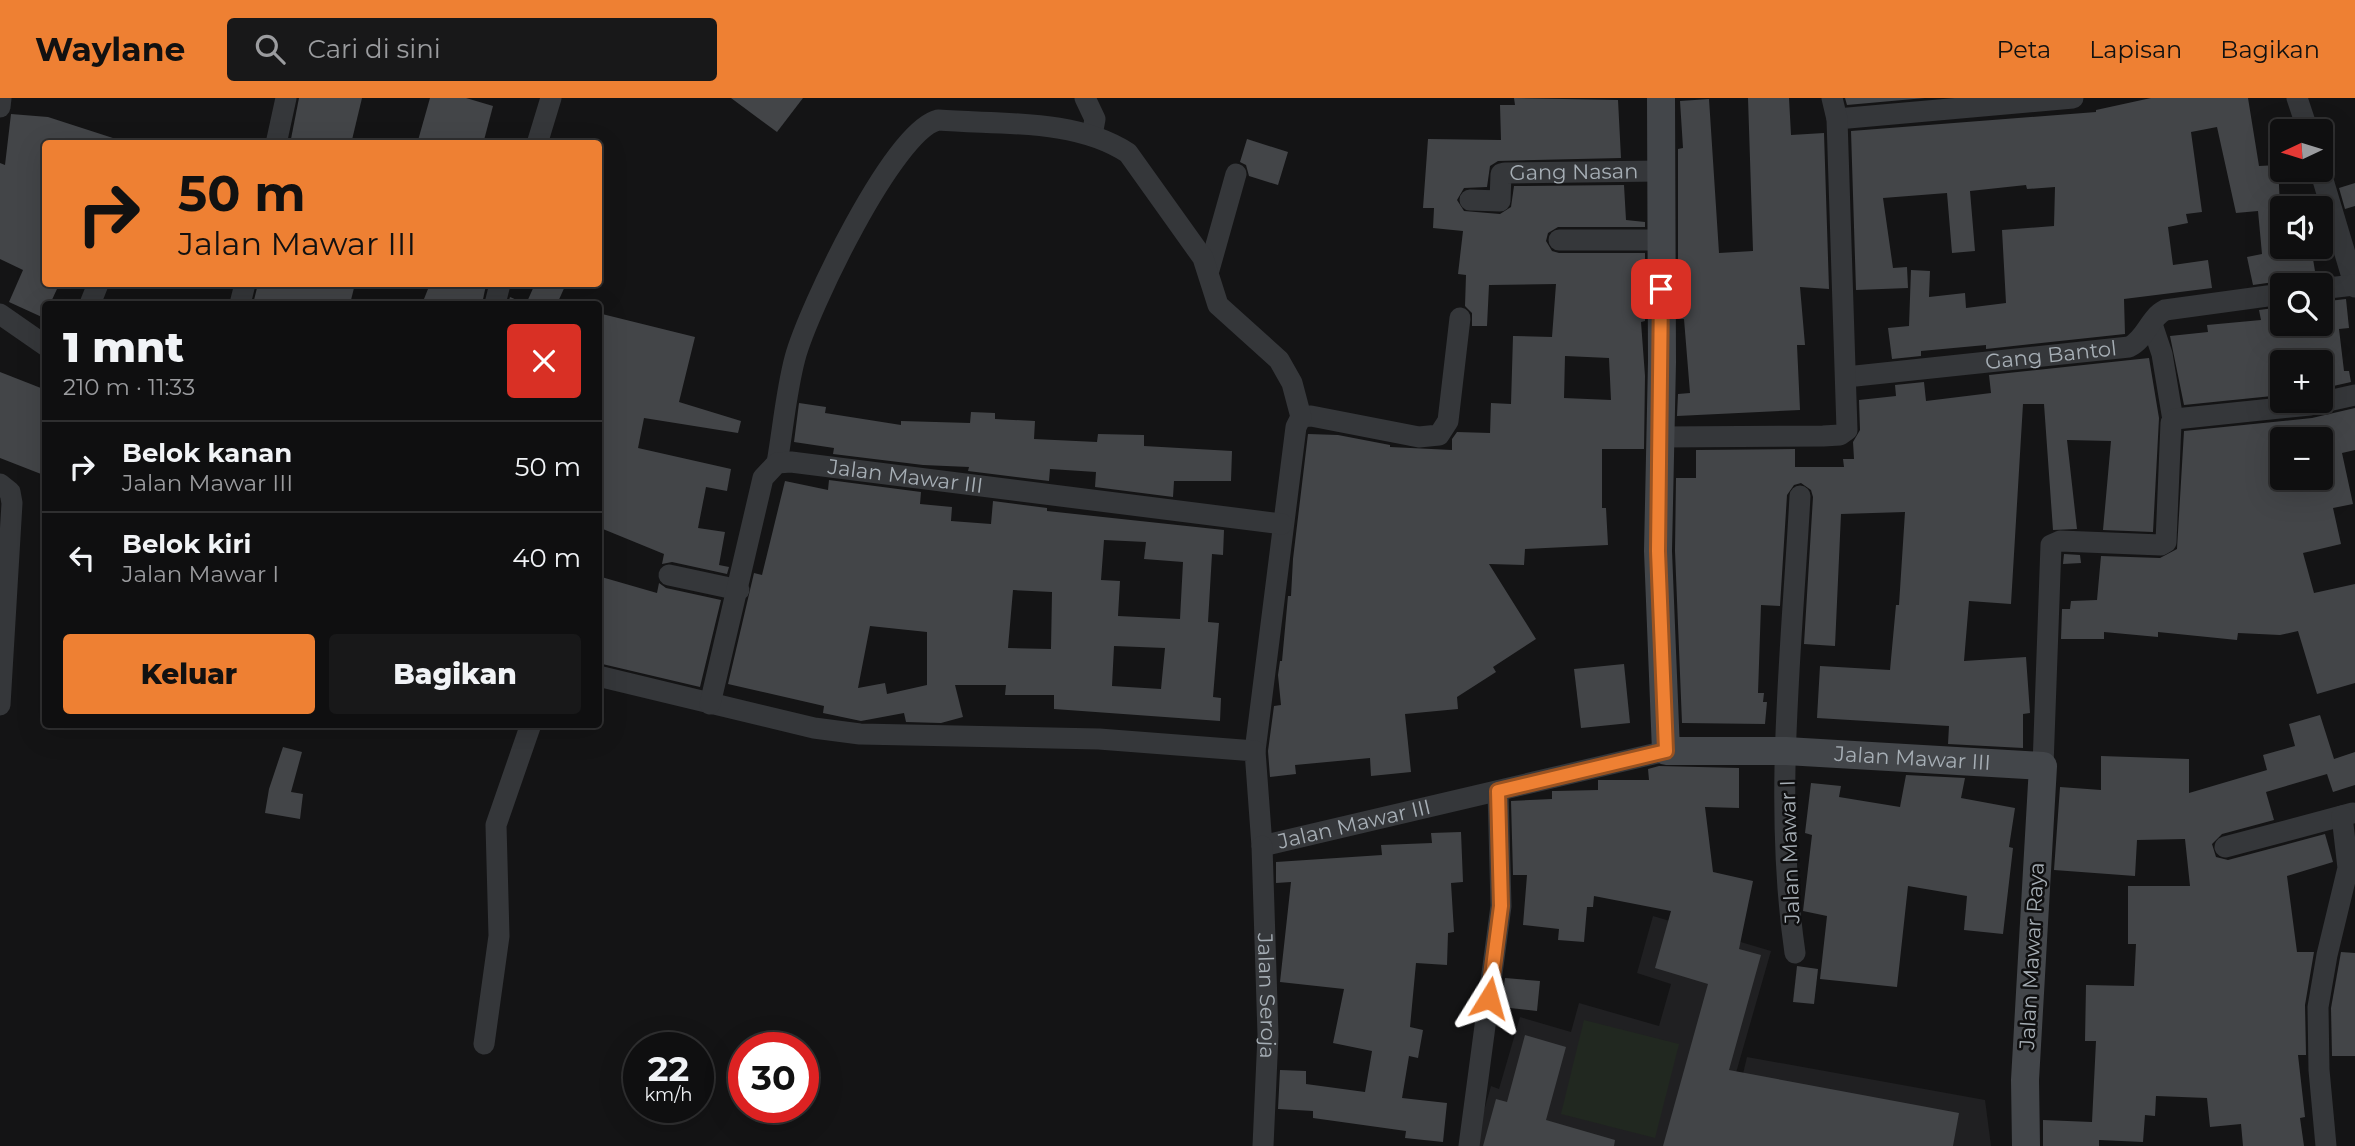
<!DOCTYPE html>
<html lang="id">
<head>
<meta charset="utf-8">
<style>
	:root { --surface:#0f0f10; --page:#181819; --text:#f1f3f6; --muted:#9b9c9f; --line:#2f2f30; --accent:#ee8033 }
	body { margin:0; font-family:Montserrat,sans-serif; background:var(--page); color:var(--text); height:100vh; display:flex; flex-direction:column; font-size:26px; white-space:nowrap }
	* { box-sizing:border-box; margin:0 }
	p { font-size:23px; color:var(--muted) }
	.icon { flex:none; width:38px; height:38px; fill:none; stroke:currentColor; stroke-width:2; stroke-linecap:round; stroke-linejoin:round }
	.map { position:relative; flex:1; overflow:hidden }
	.sheet { position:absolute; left:42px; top:203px; width:560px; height:427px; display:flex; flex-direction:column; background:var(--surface); border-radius:7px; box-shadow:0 7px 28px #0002,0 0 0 2px var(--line) }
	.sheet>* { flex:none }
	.banner { position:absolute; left:42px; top:42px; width:560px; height:147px; border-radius:7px; box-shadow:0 7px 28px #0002,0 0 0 2px var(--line); background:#ee8033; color:#111; overflow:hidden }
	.needle { width:46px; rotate:266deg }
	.buttons { position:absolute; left:2270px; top:21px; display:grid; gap:14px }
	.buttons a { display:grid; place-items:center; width:63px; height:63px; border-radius:7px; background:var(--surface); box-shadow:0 7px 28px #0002,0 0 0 2px var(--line); font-size:35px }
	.speed { position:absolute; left:623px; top:934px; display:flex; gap:14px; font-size:35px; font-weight:700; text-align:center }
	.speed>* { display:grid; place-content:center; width:91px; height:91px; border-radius:50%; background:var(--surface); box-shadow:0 7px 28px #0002,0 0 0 2px var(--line); line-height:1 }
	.speed small { font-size:18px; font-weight:400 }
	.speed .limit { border:10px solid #d22; background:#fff; color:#111 }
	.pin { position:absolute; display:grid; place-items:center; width:60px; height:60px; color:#fff; margin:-30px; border-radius:14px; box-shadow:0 4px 10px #0006 }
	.me { position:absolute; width:77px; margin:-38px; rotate:8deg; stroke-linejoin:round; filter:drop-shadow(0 0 5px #0008) }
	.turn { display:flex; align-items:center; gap:24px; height:147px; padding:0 21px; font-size:32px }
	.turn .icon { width:91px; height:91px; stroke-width:2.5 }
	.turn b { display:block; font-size:49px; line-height:60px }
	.round { display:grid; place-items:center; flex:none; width:74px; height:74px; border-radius:7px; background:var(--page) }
	.head { display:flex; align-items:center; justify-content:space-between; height:119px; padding:0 21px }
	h1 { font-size:42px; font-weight:800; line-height:52px }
	.button { display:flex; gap:14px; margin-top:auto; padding:14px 21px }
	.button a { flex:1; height:80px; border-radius:7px; background:var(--accent); color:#111; font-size:28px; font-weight:800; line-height:80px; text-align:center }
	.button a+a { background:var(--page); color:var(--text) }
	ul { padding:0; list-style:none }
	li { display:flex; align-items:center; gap:21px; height:91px; padding:0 21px; border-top:2px solid var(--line) }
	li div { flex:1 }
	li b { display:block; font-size:26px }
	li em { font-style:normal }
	header { display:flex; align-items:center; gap:42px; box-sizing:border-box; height:98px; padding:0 35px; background:var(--accent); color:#111 }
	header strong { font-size:33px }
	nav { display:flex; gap:38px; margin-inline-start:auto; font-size:24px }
	.search { width:490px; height:63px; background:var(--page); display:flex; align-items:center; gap:18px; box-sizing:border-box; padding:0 24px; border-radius:7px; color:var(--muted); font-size:26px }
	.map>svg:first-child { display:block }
	.built { fill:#202022 }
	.green { fill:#212820 }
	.building { fill:#434548; fill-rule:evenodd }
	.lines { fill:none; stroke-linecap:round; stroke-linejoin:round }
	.street { stroke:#35373a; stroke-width:21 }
	.secondary { stroke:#43464a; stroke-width:28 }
	.route-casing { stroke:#9b5321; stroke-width:18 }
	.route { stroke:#ee8033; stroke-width:12 }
	.labels { text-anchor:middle; stroke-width:5; stroke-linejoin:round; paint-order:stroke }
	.street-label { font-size:21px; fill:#a6aeb5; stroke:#0f0f10 }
</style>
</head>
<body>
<header>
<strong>Waylane</strong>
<div class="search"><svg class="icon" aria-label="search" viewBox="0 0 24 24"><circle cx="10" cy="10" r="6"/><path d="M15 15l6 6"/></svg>Cari di sini</div>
<nav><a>Peta</a><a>Lapisan</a><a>Bagikan</a></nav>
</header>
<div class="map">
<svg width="2355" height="1048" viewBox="0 0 2355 1048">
	<rect width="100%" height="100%" fill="#141415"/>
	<g class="built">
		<polygon points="1653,818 1771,853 1715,1048 1474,1048 1491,988 1499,991 1520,919 1571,934 1579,905 1659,928 1671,886 1637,875"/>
		<polygon points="1747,959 1985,1002 1991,1048 1726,1048"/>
	</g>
	<polygon class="green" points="1584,922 1679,946 1655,1040 1561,1016"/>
	<g class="building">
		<polygon points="299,0 362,0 351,46 290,46"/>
		<polygon points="430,0 466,0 493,8 483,46 417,46"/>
		<polygon points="731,0 803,0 777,34"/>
		<path d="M1514,0L1618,2L1621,60L1498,63L1490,68L1487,89L1464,90L1457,102L1464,113L1500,116L1511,109L1514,88L1624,87L1626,122L1645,124V129H1558L1548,135L1546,143L1552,153L1559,155H1645V223L1641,224L1645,278L1644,351H1602V410H1606L1608,447L1525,451L1524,467L1489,466L1536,541L1493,569L1496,574L1457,599L1458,611L1405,616L1411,674L1371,678L1370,660L1295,667L1296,676L1270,679L1268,653L1274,608L1281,607L1278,577L1280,563H1282L1288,498H1291L1293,461L1308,336L1338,337L1390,347V349L1452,352V341L1457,334L1490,335L1491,305L1511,306L1513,238L1552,239L1556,186L1489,187L1487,228H1472V215L1465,208L1466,177L1458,176L1463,133L1433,130L1434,110H1423L1428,41L1501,42L1500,7H1515ZM1565,258L1609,260L1611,302L1564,300Z"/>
		<polygon points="1748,0 1789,0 1791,37 1824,35 1829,191 1800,189 1805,247 1797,247 1800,312 1677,318 1678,296 1690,295 1684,221 1678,221 1678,51 1683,50 1680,3 1709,1 1719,155 1753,153"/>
		<polygon points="1845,0 1925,0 1847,7"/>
		<polygon points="2151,0 2248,0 2259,68 2278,67 2282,149 2311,149 2316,179 2308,187 2292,187 2281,183 2253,187 2247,159 2262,156 2258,113 2236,115 2217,29 2191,34 2202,114 2186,116 2188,125 2168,129 2173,167 2208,162 2212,190 2124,201 2125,236 1986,251 1986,247 1921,253 1921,258 1892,261 1888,230 1909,228 1911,172 1930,173 1929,199 1965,195 1966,210 2006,205 2002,132 2054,128 2055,89 2027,91 2026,87 1970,93 1975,153 1952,155 1947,95 1883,100 1893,170 1907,169 1908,190 1856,192 1851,33 2096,14 2096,12"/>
		<polygon points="11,16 48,19 116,41 115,46 46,46 46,186 57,191 50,206 46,206 44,220 9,204 23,172 0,161 0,65 5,67"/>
		<polygon points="1247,41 1288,54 1278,87 1249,78 1246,67 1240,64"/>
		<polygon points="2355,85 2355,108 2345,111 2339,90"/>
		<polygon points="258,186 355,186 350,206 253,206"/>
		<polygon points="430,186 482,186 486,187 482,206 422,206"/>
		<polygon points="535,186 566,186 557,206 508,206 510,199 526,206"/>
		<polygon points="2346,201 2349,230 2339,231 2344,273 2349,273 2351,284 2320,291 2320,264 2282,264 2282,297 2184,307 2170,238 2208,234 2207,227 2261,222 2259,212 2282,209 2282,226 2320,226 2320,204"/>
		<polygon points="598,215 695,239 679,304 741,323 738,335 644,320 638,350 731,371 727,393 706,389 698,430 725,434 719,467 729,469 727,476 672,464 662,466 664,456 598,429"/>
		<polygon points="2149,260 2159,320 2153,434 2103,432 2111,343 2067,342 2077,431 2053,432 2044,306 2023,306 2011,506 1969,503 1964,563 2026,559 2030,615 2023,616 2023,650 1948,646 1949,628 1817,620 1820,568 1890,572 1896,507 1899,507 1905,414 1841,416 1835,548 1804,546 1813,399 1811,392 1801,385 1794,387 1787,397 1780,508 1761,507 1758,595 1764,595 1763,604 1767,604 1765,626 1682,625 1675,453 1676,380 1696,380 1696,352 1795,351 1795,369 1844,369 1843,361 1854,361 1853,344 1860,332 1859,302 1896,298 1895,287 1924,284 1926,303 1991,295 1989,277"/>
		<polygon points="0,274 46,292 46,364 41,376 0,360"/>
		<polygon points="799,305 826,309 825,315 901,327 901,323 970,325 971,314 995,315 995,321 1035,323 1034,341 1097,344 1098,336 1144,337 1144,348 1232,353 1231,383 1174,383 1173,399 1095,389 1096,374 1050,371 1049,383 968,373 969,369 923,367 833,356 834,350 794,344"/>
		<path d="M2355,310V352L2342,355L2353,406L2333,410L2341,446L2303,455L2314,495L2355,486V585L2317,596L2298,533L2280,537L2238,535L2237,542L2158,534V539L2104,534V541H2061L2062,511H2070L2071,503L2097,502L2101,458L2160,460L2177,451L2184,333L2312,320ZM2282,341H2320V380H2282Z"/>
		<path d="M829,382L921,394L920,406L952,409L951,423L991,426L993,403L1047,410V413L1224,432L1223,457L1212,456L1208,524L1219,525L1213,599L1221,600L1220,623L1054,611V597H1005L1006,587H955L963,619L941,625L906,624L904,615L861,623L823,615L824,608L728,586L754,475L762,477L785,383L828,392ZM1104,442L1146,444L1144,461L1183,464L1180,521L1118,518L1120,483L1101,482ZM1013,492L1052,494L1051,551L1008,550ZM870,528L927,534V587L887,596L885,585L858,590ZM1114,548L1165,550L1161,591L1112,588Z"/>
		<polygon points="2064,456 2080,457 2081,465 2063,466"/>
		<polygon points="598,478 657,495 659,485 666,490 721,502 700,589 598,565"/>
		<polygon points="1624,566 1630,625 1581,630 1574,571"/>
		<polygon points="2320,617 2334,661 2355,654 2355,687 2333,694 2327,676 2266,694 2274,722 2222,736 2212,746 2216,759 2228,762 2325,736 2333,764 2287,778 2297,854 2314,854 2305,907 2306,957 2298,957 2305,1019 2300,1020 2304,1048 2243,1048 2241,1026 2210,1029 2207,1000 2156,998 2155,1018 2145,1017 2143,1044 2099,1042 2099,1048 2043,1048 2043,1022 2092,1024 2096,943 2085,943 2086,887 2134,888 2136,846 2128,846 2128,788 2190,788 2185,741 2137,742 2135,778 2054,772 2060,689 2101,692 2101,658 2189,661 2189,695 2267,672 2263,657 2295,648 2289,626"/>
		<polygon points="283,649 302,654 291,694 303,696 300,721 265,715 269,691"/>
		<polygon points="1659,668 1739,670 1739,710 1705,709 1713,774 1753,783 1739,851 1761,857 1729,972 1959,1015 1953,1048 1663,1048 1708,886 1655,870 1671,813 1594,798 1593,809 1587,809 1584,844 1558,842 1559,831 1523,827 1527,777 1513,777 1511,703 1552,701 1552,693 1555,693 1598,692 1598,682 1649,682 1648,671"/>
		<polygon points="1906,677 1965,680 1961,700 2015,710 2009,749 2013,750 2003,836 1964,832 1967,798 1908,788 1897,889 1820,881 1827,818 1803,813 1812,737 1805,735 1811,685 1841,688 1839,699 1900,709"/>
		<polygon points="1461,734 1463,784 1451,785 1454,834 1448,835 1447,867 1416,865 1410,929 1423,932 1418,960 1409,958 1402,1000 1447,1005 1443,1044 1405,1040 1406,1033 1313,1020 1313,1013 1278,1011 1280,972 1306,973 1306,986 1365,994 1372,953 1333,945 1344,891 1280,884 1291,784 1276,785 1276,764 1382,757 1381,747 1432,745 1431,735"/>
		<polygon points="2341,854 2355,855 2355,958 2332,958 2331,910"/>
		<polygon points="1797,868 1818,871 1814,906 1793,904"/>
		<polygon points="1505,880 1540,883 1537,913 1501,909"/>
		<polygon points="1525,937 1566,949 1546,1022 1615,1042 1614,1048 1483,1048 1496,1001 1507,1004"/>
	</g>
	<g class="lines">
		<g class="street">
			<polyline points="1085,0 1095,21 1092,37"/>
			<polyline points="2297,0 2308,33"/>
			<polyline points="0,9 1,0"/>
			<polyline points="1837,21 2073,0"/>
			<polyline points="276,46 286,0"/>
			<polyline points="537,46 551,0"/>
			<polyline points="2320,72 2355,189"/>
			<path id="s1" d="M1470,102L1500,103L1501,76L1505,75L1660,73"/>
			<polyline points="1559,142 1661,142"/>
			<polyline points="1209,172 1236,76"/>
			<polyline points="2320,191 2354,187"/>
			<polyline points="90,206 98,186"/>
			<polyline points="240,206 245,186"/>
			<polyline points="495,206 500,186"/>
			<polyline points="0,216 46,248"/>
			<polyline points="2152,226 2162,256 2173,322"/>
			<path id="s2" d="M1846,279L2129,249C2146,241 2149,220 2165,212L2282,196"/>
			<polyline points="1301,319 1311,318 1419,339 1439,337 1448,323 1460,220"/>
			<polyline points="1660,339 1823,338 1840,337 1847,332 1837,21 1832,0"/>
			<path d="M777,365C783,331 786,294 795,260C808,212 893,33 938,22C1000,27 1075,20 1128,55L1203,160L1218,207L1279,262L1292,285L1301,319L1296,329L1255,653"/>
			<polyline points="0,386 10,394 12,405 0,607"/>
			<polyline points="669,477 739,492"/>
			<path id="s3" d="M598,578L814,630L860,636L1099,641L1255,653L1262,748L1666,653"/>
			<path id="s4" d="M710,606L763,380L777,365L791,364L1282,426"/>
			<polyline points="2043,668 2051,447 2060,443 2161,447 2166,444 2171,325 2175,321 2310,307 2355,297"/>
			<path id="s5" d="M1262,748L1268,937L1263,1048"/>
			<polyline points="2225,749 2353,715"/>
			<path d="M1795,855C1773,705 1792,548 1800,398"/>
			<polyline points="484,946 499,838 496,727 531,626"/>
			<polyline points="1469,1048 1501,808 1498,693"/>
			<polyline points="2326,1048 2319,972 2318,909 2327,857 2348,770 2342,718"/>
		</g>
		<path class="secondary" id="s6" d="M1661,0L1662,264L1658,453L1666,653H1786L2043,668L2025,982L2026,1048"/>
	</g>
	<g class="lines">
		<g class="route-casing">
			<polyline id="route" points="1489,900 1501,808 1498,693 1666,653 1658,453 1661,191"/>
		</g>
		<use href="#route" class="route"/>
	</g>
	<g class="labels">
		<g class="street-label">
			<text dy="7" stroke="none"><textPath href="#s1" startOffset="130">Gang Nasan</textPath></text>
			<text dy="7" stroke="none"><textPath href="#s2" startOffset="206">Gang Bantol</textPath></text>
			<text dy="7" stroke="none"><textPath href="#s4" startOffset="382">Jalan Mawar III</textPath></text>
			<text dy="7" stroke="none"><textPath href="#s6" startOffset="900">Jalan Mawar III</textPath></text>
			<text dy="7" stroke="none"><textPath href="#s3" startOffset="854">Jalan Mawar III</textPath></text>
			<text transform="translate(1790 754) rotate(-92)" y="7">Jalan Mawar I</text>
			<text transform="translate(2032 858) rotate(-87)" y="7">Jalan Mawar Raya</text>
			<text dy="7" stroke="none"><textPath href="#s5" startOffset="150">Jalan Seroja</textPath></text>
		</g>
	</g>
</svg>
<div class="buttons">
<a><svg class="needle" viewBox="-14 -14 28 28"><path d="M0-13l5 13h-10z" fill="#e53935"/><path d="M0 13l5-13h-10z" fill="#9b9c9f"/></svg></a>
<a><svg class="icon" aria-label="sound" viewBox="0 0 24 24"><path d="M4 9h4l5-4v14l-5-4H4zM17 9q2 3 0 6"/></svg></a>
<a><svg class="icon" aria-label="search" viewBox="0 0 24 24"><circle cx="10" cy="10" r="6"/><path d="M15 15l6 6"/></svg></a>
<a>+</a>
<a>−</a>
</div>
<div class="speed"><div>22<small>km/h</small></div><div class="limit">30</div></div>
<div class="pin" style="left:1661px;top:191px;background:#d93025"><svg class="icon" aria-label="arrive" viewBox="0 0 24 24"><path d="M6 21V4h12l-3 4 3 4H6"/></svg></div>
<svg class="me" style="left:1489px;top:900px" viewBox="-20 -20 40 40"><path d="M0-17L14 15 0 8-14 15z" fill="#ee8033" stroke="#fff" stroke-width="4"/></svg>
<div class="banner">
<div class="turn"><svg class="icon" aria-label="right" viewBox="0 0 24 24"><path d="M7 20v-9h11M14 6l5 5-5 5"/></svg><div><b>50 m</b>Jalan Mawar III</div></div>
</div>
<section class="sheet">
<div class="head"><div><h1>1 mnt</h1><p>210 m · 11:33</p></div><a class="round" style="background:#d93025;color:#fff"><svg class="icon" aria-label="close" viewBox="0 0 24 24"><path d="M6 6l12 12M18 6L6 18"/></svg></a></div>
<ul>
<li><svg class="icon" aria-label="right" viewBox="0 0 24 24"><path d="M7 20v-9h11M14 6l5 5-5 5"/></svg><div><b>Belok kanan</b><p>Jalan Mawar III</p></div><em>50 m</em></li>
<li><svg class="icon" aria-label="left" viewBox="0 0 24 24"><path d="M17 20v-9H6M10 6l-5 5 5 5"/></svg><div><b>Belok kiri</b><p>Jalan Mawar I</p></div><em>40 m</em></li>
</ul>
<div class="button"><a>Keluar</a><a>Bagikan</a></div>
</section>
</div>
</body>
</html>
